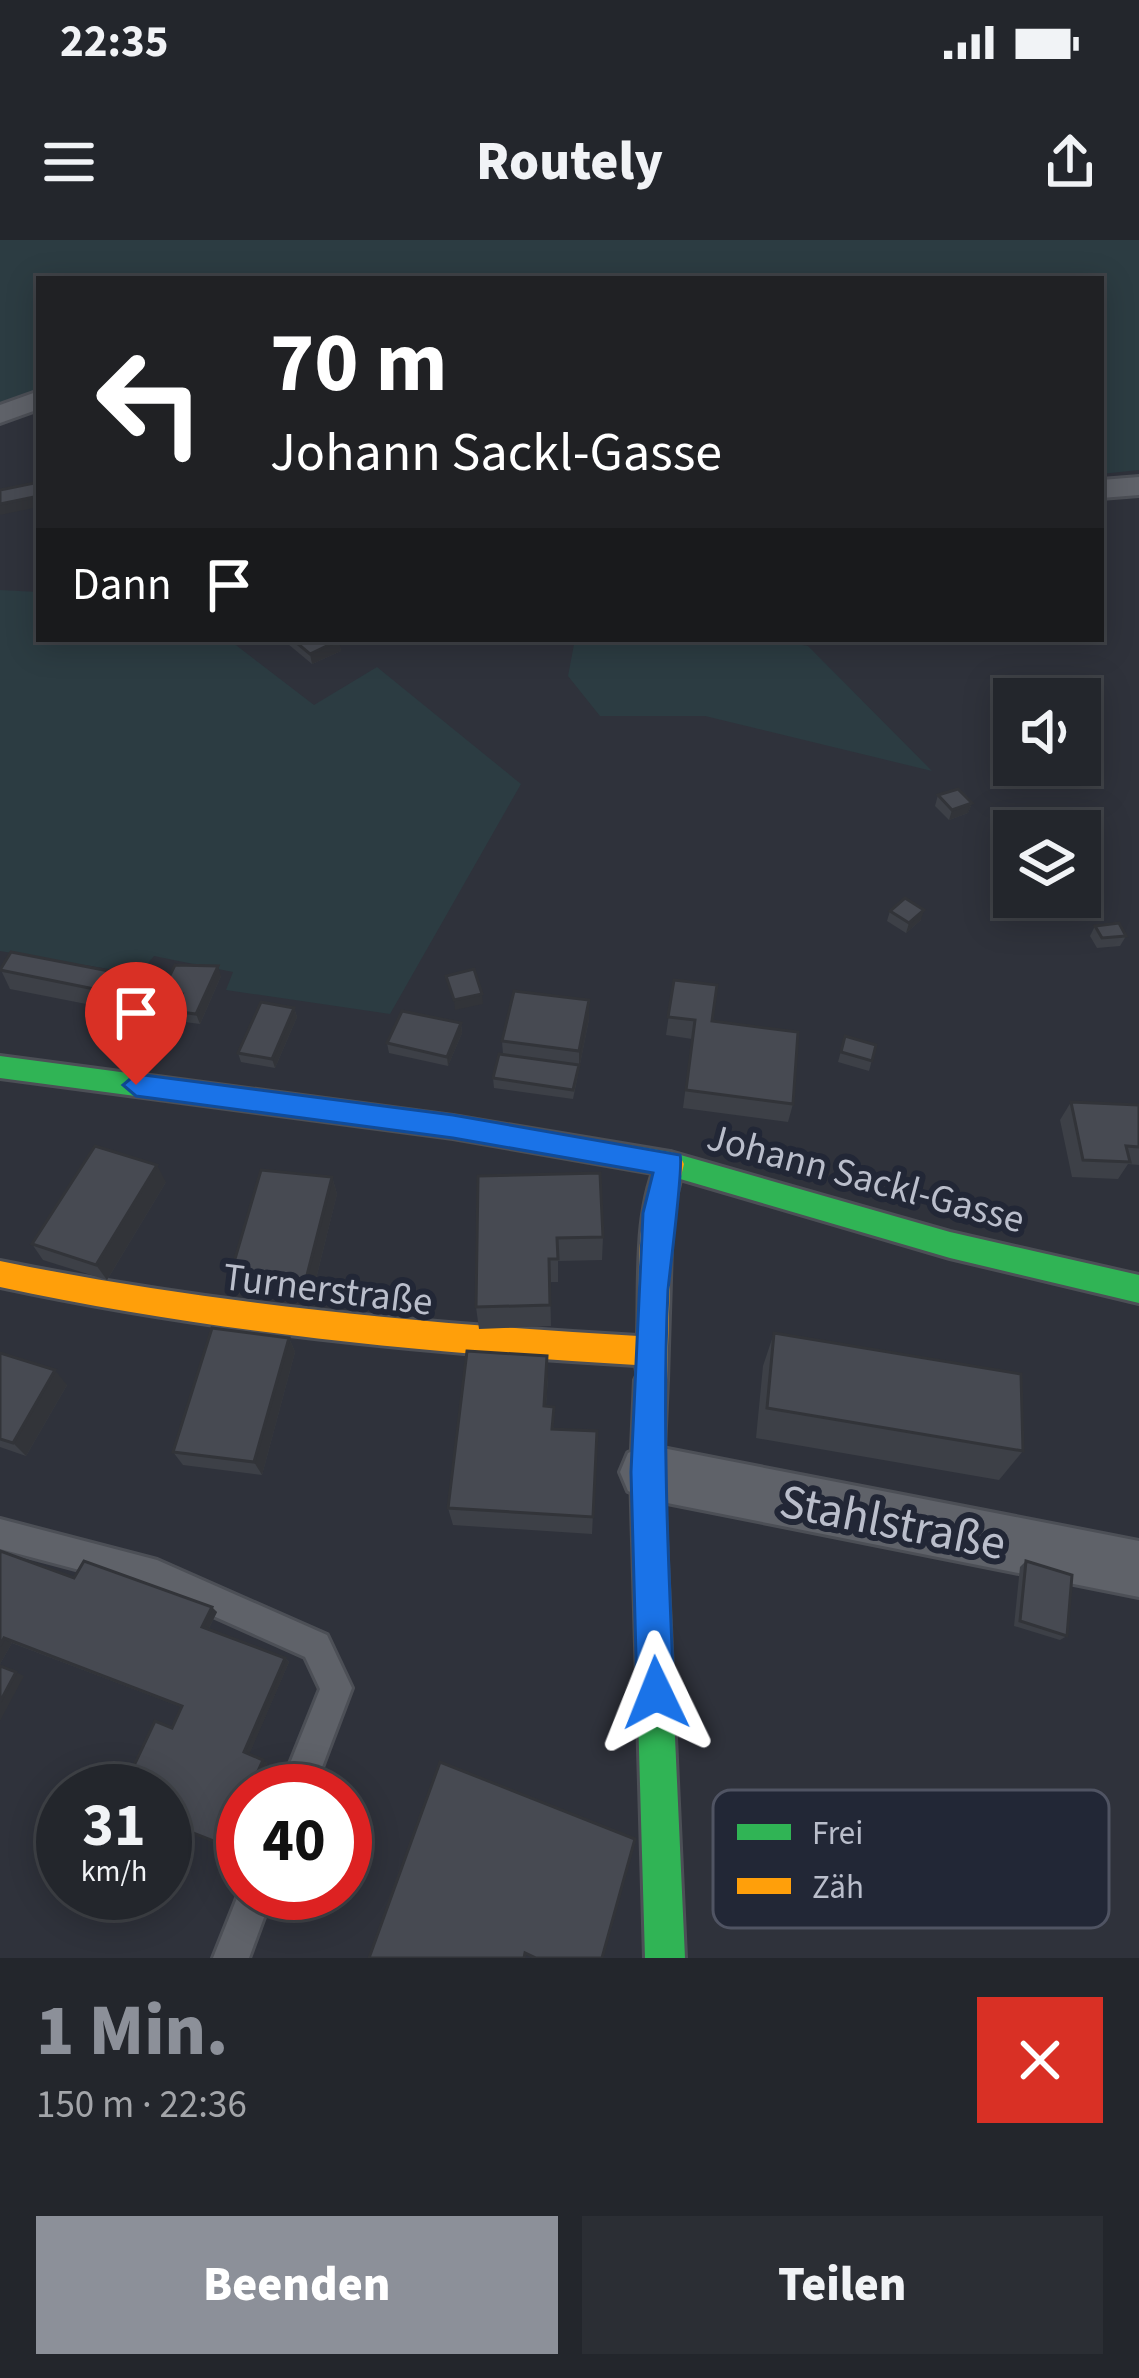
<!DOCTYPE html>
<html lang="de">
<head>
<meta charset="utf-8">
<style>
	:root { --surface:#23262c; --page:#2b2e34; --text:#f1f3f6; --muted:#a3a5a9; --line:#404348; --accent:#8c9099 }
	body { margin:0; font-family:"Source Sans 3",sans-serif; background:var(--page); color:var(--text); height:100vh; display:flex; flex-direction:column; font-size:45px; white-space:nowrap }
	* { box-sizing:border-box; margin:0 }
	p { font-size:39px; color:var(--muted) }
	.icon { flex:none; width:66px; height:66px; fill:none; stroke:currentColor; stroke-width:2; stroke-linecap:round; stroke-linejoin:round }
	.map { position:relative; height:1718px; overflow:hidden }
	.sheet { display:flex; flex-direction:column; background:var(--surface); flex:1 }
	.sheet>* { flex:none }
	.banner { position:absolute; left:36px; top:36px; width:1068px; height:366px; border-radius:0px; box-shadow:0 6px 30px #0003,0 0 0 3px var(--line); background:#202124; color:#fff; overflow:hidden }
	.tools { position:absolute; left:993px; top:438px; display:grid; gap:24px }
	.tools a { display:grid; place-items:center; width:108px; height:108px; border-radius:0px; background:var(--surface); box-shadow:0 6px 30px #0003,0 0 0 3px var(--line); font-size:60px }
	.speed { position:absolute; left:36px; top:1524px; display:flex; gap:24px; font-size:60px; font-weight:700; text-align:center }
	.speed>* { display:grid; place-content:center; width:156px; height:156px; border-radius:50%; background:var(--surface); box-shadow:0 6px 30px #0003,0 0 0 3px var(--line); line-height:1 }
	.speed small { font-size:30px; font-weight:400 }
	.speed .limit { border:18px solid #d22; background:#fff; color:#111 }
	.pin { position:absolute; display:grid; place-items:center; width:102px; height:102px; color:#fff; margin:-123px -51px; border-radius:50% 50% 50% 0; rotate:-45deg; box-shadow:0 0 12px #0007 }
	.pin .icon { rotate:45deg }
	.me { position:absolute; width:132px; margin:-66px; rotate:358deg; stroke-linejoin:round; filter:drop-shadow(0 0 9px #0008) }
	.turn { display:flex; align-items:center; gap:42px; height:252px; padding:0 36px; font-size:54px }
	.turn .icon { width:156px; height:156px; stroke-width:2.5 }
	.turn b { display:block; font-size:84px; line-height:102px }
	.then { display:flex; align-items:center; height:114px; padding:0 36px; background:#0003; gap:24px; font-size:45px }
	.round { display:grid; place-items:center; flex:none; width:126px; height:126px; border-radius:0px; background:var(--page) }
	.summary { display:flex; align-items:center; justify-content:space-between; height:204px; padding:0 36px }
	h1 { font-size:72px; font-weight:800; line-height:90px; color:var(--accent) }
	.action { display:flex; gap:24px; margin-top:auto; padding:24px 36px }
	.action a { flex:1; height:138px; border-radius:0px; background:var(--accent); color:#fff; font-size:48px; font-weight:800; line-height:138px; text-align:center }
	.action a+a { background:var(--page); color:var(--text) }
	.status { display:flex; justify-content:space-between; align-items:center; height:84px; padding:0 60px; background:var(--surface); direction:ltr }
	.status svg { height:33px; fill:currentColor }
	header { display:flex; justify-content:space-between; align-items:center; height:156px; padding:0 36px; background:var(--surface); font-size:54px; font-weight:800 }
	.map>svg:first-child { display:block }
	.green { fill:#2c3c42 }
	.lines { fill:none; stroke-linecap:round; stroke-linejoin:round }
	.lane-casing { stroke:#4c4f56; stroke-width:6 }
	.street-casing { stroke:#4c4f56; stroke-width:6 }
	.fast-casing { stroke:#4c4f56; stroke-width:6 }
	.slow-casing { stroke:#4c4f56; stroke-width:6 }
	.lane { fill:#5f6269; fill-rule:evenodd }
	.street { fill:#5f6269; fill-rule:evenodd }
	.fast { fill:#30b455; fill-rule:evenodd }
	.slow { fill:#ff9f0a; fill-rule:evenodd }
	.wall { fill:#3d4047 }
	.shaded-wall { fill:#323439 }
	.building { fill:#474a52; stroke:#323439; stroke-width:3 }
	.route { fill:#1a73e8; stroke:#114b97; stroke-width:3 }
	.labels { text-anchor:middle; stroke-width:12; stroke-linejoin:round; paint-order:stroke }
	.street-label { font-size:39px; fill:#babecb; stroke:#222736 }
	.near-street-label { font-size:48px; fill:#babecb; stroke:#222736 }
	.key { fill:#222736; stroke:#505463; stroke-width:3 }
	.key-label { font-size:33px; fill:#babecb }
</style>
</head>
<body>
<div class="status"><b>22:35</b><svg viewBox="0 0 49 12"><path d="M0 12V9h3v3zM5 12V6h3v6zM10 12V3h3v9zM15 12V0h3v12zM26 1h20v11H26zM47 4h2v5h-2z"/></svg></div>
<header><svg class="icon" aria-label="menu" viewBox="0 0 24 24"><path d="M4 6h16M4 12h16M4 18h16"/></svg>Routely<svg class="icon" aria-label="share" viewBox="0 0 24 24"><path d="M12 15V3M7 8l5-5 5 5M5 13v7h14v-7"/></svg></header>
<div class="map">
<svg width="1139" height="1718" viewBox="0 0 1139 1718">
	<rect width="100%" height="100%" fill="#2f323b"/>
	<g class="green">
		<polygon points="0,0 1139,0 1139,230 1101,234 1101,39 39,39 39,159 0,175"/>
		<polygon points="0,350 39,352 39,399 228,399 314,465 377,427 521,544 390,774 226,750 233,732 154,716 139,734 0,711"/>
		<polygon points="575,399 766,399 808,406 932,531 705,476 600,476 568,436"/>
	</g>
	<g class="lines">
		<g class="lane-casing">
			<g id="lane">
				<polygon points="0,1279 157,1320 327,1395 352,1448 313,1551 279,1551 320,1449 305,1417 155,1350 0,1309"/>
				<polygon points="243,1643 243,1653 273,1653 249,1718 213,1718"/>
			</g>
		</g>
		<g class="street-casing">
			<g id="street">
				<polygon points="39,151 39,169 0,183 0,165"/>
				<polygon points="1139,237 1139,255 1101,258 1101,240"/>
				<polygon points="647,1205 1139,1301 1139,1357 647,1259 628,1251 620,1232 628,1213"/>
			</g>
		</g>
		<g class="fast-casing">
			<g id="fast">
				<polygon points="0,816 453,876 670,912 950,992 1139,1035 1139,1063 950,1018 670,936 453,898 0,838"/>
				<polygon points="651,1125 662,1130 667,1140 663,1232 685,1718 645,1718 631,1232 635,1140 640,1130"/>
			</g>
		</g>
		<g class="slow-casing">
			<path id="slow" d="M670,912L680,916L684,924L672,973L667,1140L662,1150L651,1155L640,1150L636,1125C422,1113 210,1092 0,1047V1021C211,1064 423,1084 638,1096C640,1038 634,969 660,916Z"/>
		</g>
		<use href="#lane" class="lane"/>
		<use href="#street" class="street"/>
		<use href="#fast" class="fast"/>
		<use href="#slow" class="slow"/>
	</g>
	<g class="wall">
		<polygon points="282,399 338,399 341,411 312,424"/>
		<polygon points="938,555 972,563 968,573 949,580 935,566"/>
		<polygon points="890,671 921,680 906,693 887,681"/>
		<polygon points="1095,686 1126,696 1120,706 1097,708 1090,696"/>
		<polygon points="0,728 140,737 148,756 137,774 10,749"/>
		<polygon points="221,736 200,784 177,781 173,771 178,763 166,761 162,751"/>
		<polygon points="674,740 793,864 788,882 683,868 692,799 666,795"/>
		<polygon points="589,760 589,779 573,859 494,848 493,838 503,814 502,801"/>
		<polygon points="294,768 297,777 275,828 241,822 238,813"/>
		<polygon points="461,783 462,793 448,826 389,813 387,803"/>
		<polygon points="845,796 876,805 869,831 838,822"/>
		<polygon points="1071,862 1139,865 1139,925 1128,924 1118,939 1072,937 1060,880"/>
		<polygon points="478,936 603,997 602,1020 558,1021 558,1042 550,1042 551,1086 479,1089 476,1067"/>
		<polygon points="332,937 337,954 311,1059 238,1051 230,1036"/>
		<polygon points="166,942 107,1040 43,1020 32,1004"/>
		<polygon points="774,1093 1023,1211 999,1240 756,1198 763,1126"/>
		<polygon points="289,1098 295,1112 262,1235 183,1225 173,1212"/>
		<polygon points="0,1113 67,1145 26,1216 0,1207"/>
		<polygon points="548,1136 546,1166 554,1189 597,1191 592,1294 453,1285 448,1268"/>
		<polygon points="0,1311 74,1338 217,1372 208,1390 285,1418 289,1422 249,1514 267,1523 231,1608 172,1488 181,1467 12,1403 0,1424"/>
		<polygon points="1026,1321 1067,1396 1060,1400 1014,1386 1020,1327"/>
	</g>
	<g class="shaded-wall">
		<polygon points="39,256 39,267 0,275 0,264"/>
		<polygon points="339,400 341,411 312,424 310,414"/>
		<polygon points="972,563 968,573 949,580 952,570"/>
		<polygon points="924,670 921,680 906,693 909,683"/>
		<polygon points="218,726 221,736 200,784 196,774"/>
		<polygon points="140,737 148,756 137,774 129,756"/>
		<polygon points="482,754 483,764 455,770 454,760"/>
		<polygon points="589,760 589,779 579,829 579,811"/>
		<polygon points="294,768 297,777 275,828 272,819"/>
		<polygon points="461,783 462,793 448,826 447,817"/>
		<polygon points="157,925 166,942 107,1040 96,1025"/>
		<polygon points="332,937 337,954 311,1059 305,1043"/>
		<polygon points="289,1098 295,1112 262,1235 254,1222"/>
		<polygon points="547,1116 548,1136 545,1186 544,1166"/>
		<polygon points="55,1130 67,1145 26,1216 13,1203"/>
		<polygon points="212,1367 217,1372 207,1392 202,1387"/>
		<polygon points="4,1398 12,1403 0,1424 0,1406"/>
		<polygon points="285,1418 289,1422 249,1515 244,1512"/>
		<polygon points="16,1432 24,1436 0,1481 0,1462"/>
		<polygon points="263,1520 267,1523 255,1551 249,1551"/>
		<polygon points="243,1565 243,1579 231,1608 226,1606"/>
	</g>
	<g class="building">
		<polygon points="39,242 39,256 0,264 0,250"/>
		<polygon points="292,399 338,399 339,400 310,414"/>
		<polygon points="958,549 972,563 952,570 938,555"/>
		<polygon points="905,658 924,670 909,683 890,671"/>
		<polygon points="1119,683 1126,696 1102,698 1095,686"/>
		<polygon points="11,712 140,737 129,756 0,730"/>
		<polygon points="175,725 218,726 196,774 173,771 182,754 162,751"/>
		<polygon points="474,729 482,754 454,760 446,736"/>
		<polygon points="674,740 717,745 712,781 798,792 793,864 686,850 695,780 668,777"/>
		<polygon points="514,751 589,760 579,811 502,801"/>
		<polygon points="261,762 294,768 272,819 238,813"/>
		<polygon points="402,771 461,783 447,817 387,803"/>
		<polygon points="845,796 876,805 872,821 841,812"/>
		<polygon points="499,814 579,825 573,850 493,838"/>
		<polygon points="1071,862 1139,865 1139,907 1126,906 1130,922 1083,920"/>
		<polygon points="95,906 157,925 96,1025 32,1004"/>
		<polygon points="261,930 332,937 305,1043 230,1036"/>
		<polygon points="600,933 603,997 557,998 558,1019 549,1019 550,1065 476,1067 478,936"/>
		<polygon points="212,1088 289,1098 254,1222 173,1212"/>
		<polygon points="774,1093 1021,1134 1023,1211 767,1168"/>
		<polygon points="467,1111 547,1116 544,1166 554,1167 552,1189 597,1191 593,1277 448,1268"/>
		<polygon points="0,1113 55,1130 13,1203 0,1199"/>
		<polygon points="0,1311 74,1338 84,1321 212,1367 202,1387 285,1418 244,1512 263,1520 249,1551 243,1551 243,1565 226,1606 165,1582 165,1551 122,1551 155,1481 172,1488 182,1466 4,1398 0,1406"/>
		<polygon points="1026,1321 1072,1335 1067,1396 1020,1381"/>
		<polygon points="0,1426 16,1432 0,1462"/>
		<polygon points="440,1522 635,1599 602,1718 536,1718 525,1713 524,1718 369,1718"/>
	</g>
	<path class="route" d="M136,834L453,875L680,915C684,923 670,1029 668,1050C662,1185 668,1318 674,1453L668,1466L656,1471L643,1466L637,1453L631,1232L643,973L653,933L453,898L136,856L123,845Z"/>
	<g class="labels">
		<g class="street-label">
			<text transform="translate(866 937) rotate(15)" y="14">Johann Sackl-Gasse</text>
			<text transform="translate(328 1048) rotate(7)" y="14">Turnerstraße</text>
		</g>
		<g class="near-street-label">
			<text transform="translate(893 1281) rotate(11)" y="17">Stahlstraße</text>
		</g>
	</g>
	<rect x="713" y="1550" width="396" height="138" rx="18" class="key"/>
	<rect x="737" y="1584" width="54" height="16" fill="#30b455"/>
	<rect x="737" y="1638" width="54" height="16" fill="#ff9f0a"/>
	<g class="key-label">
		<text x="812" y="1604">Frei</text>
		<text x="812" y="1658">Zäh</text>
	</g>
</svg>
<div class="tools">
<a><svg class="icon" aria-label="sound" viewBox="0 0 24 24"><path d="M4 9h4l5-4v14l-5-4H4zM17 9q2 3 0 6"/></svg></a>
<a><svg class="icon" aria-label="layers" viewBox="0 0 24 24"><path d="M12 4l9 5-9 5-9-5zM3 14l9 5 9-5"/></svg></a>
</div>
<div class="speed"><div>31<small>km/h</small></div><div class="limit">40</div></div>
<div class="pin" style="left:136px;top:845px;background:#d93025"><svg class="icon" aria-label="arrive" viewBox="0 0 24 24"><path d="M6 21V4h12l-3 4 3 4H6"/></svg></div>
<svg class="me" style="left:656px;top:1453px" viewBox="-20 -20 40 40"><path d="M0-17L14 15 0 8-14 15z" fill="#1a73e8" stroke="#fff" stroke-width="4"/></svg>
<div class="banner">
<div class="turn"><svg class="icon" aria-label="left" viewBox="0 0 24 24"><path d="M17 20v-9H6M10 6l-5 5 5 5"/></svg><div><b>70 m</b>Johann Sackl-Gasse</div></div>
<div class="then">Dann<svg class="icon" aria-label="arrive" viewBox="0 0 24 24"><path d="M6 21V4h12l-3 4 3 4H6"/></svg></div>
</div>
</div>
<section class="sheet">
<div class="summary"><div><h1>1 Min.</h1><p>150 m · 22:36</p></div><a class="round" style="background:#d93025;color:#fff"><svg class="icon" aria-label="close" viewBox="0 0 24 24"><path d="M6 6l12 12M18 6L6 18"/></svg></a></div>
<div class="action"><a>Beenden</a><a>Teilen</a></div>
</section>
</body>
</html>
